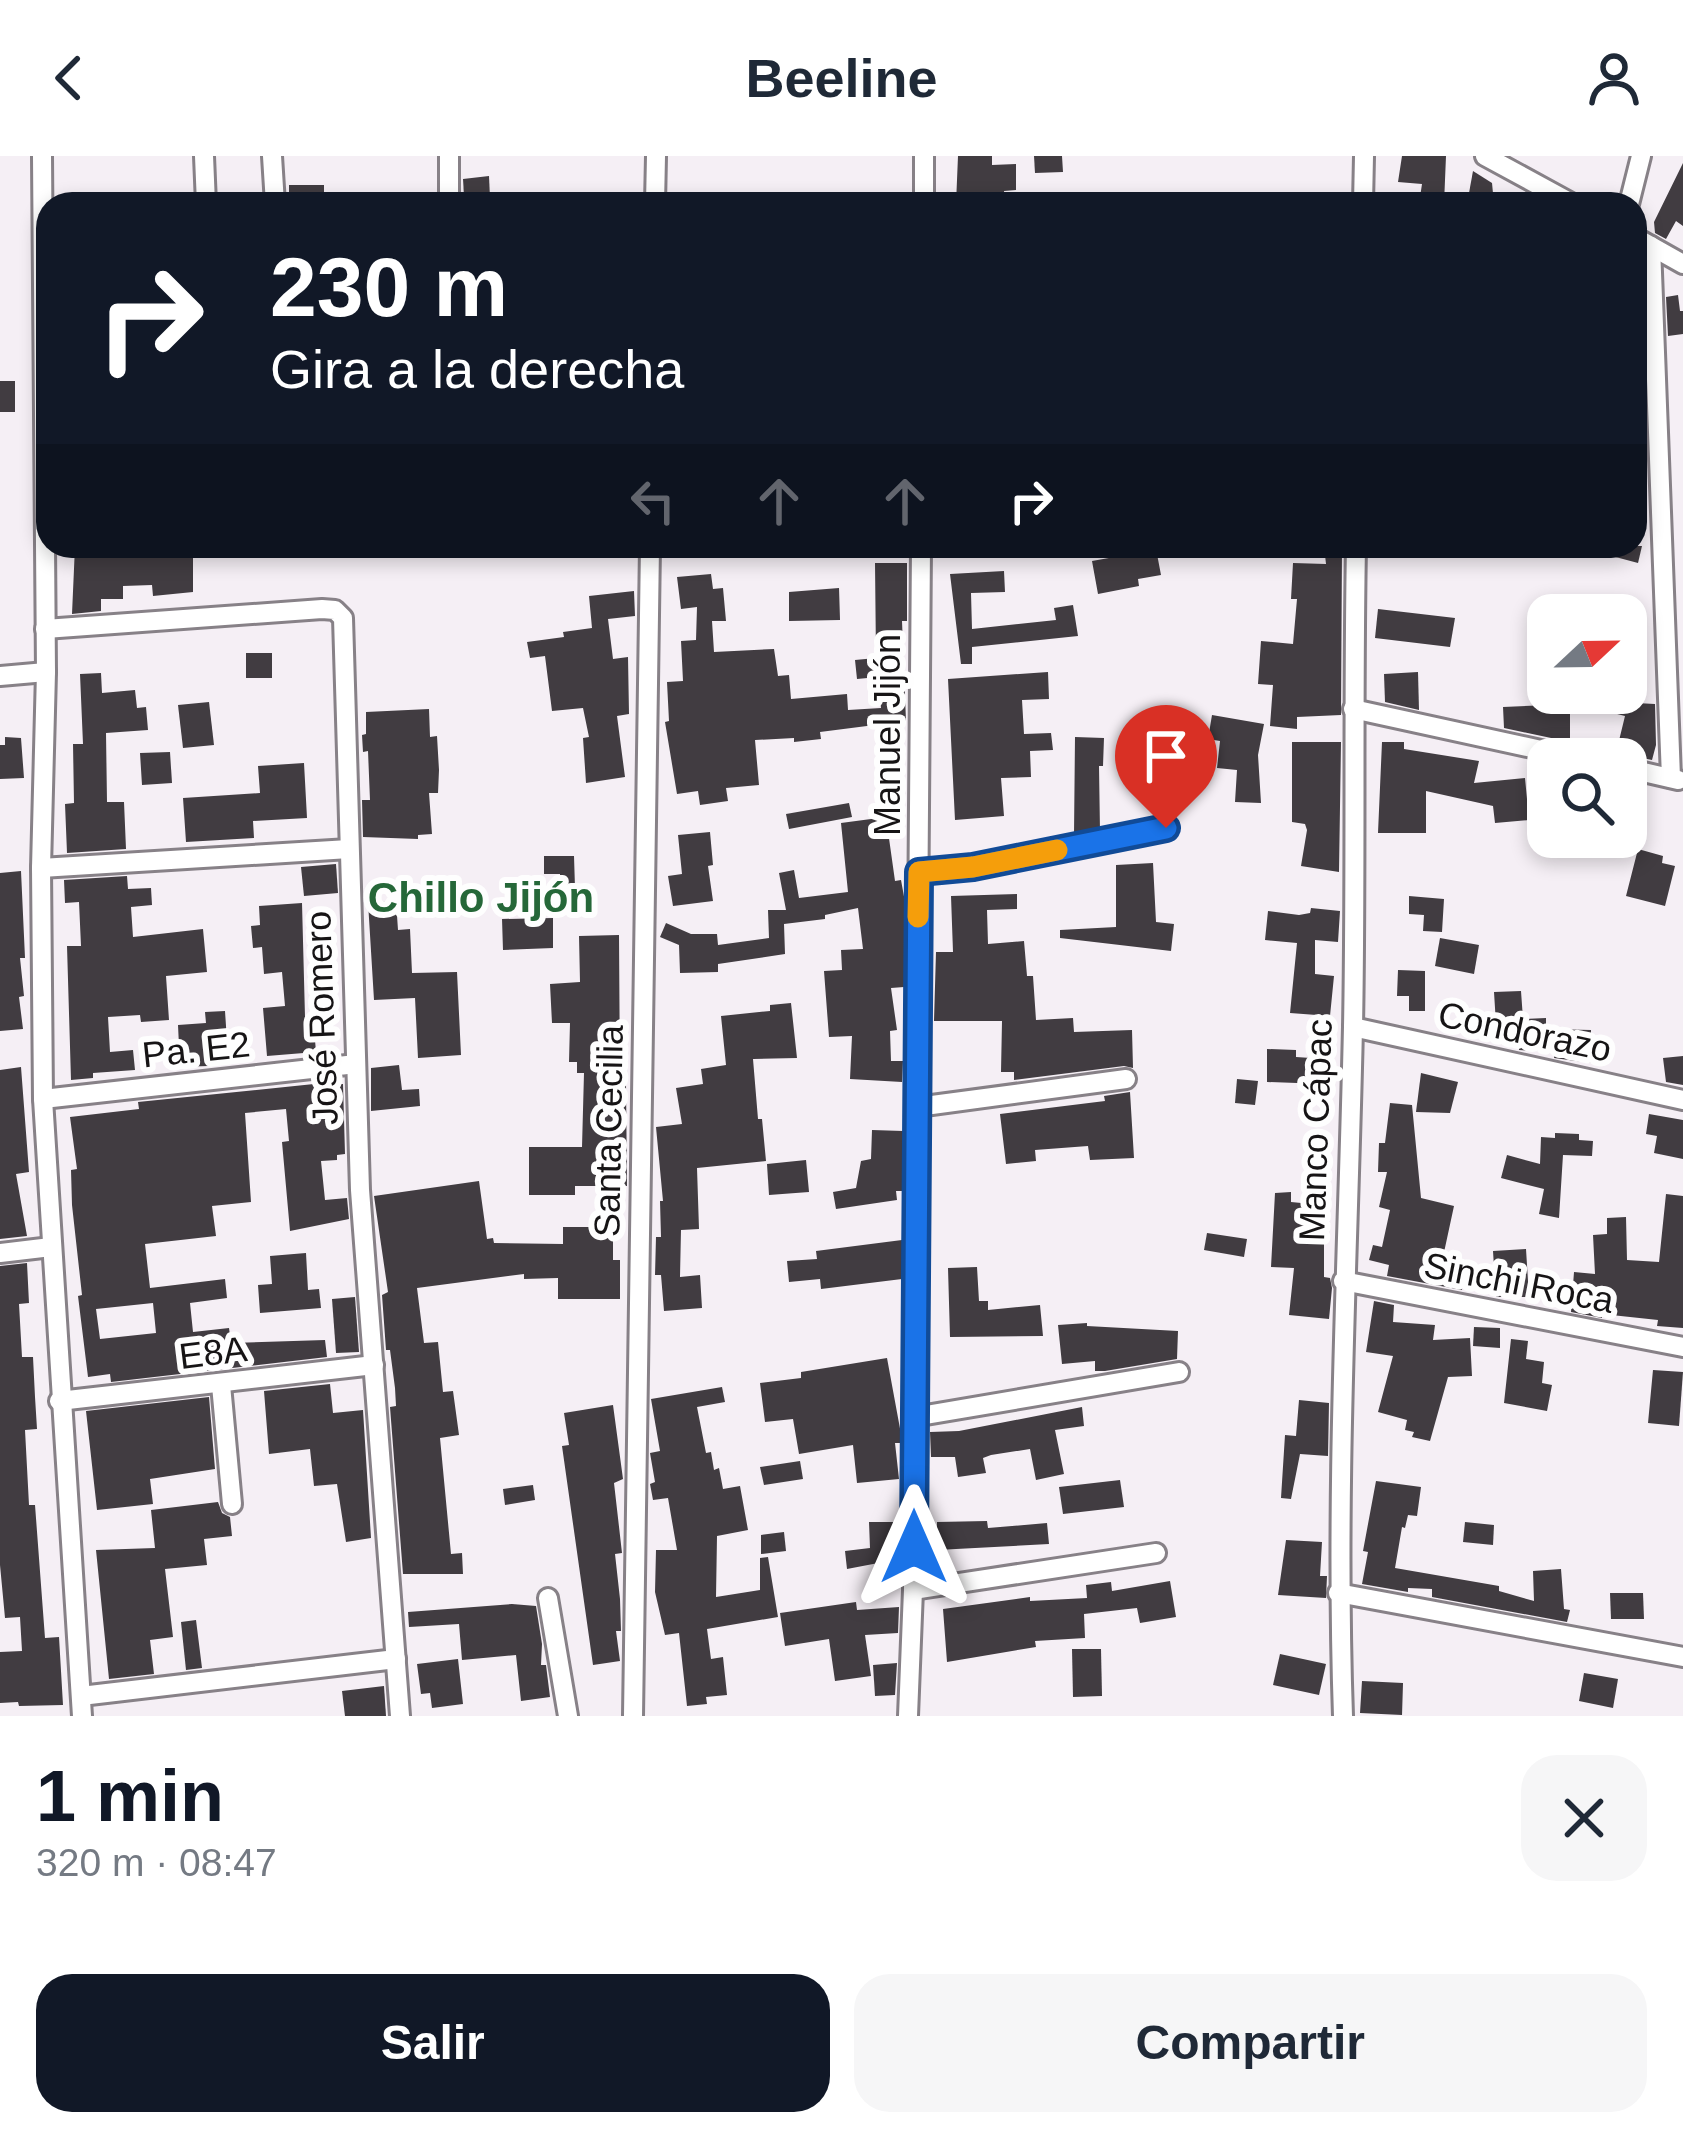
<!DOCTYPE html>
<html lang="es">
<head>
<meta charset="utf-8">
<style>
	:root { --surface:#fff; --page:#f6f6f7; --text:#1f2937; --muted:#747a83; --accent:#111827 }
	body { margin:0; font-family:Helvetica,sans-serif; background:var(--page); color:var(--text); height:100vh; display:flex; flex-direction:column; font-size:45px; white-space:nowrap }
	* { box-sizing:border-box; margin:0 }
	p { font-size:39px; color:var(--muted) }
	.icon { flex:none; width:66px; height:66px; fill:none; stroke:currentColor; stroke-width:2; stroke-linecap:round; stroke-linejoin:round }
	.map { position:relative; height:1560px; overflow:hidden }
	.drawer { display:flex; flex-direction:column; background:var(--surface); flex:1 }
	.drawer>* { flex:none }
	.guide { position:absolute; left:36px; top:36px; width:1611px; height:366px; border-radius:36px; box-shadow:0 6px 18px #0003; background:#111827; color:#fff; overflow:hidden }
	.needle { width:78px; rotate:68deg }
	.tools { position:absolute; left:1527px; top:438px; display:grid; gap:24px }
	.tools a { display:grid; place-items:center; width:120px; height:120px; border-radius:24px; background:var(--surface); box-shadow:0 6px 18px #0003; font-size:60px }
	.pin { position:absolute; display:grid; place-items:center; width:102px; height:102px; color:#fff; margin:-123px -51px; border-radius:50% 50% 50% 0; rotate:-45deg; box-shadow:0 0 12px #0007 }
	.pin .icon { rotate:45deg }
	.me { position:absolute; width:132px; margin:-66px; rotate:0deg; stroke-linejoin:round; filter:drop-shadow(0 0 9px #0008) }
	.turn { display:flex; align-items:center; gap:42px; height:252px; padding:0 36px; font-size:54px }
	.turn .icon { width:156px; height:156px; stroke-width:2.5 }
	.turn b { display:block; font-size:84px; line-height:102px }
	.lanes { display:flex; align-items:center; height:114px; padding:0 36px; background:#0003; justify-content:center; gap:60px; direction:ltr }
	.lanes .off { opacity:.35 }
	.round { display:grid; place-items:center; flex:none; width:126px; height:126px; border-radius:36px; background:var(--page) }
	.headline { display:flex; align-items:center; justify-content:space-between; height:204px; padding:0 36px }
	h1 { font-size:72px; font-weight:700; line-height:90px; color:var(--accent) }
	.primary-button { display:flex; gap:24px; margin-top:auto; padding:24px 36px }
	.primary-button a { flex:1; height:138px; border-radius:36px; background:var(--accent); color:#fff; font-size:48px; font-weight:700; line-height:138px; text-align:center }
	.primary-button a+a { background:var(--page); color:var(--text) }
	header { display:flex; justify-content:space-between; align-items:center; height:156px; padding:0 36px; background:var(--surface); font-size:54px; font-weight:700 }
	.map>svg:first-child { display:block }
	.building { fill:#413c41; fill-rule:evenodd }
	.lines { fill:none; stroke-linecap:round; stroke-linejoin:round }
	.service-casing { stroke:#878187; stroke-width:15 }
	.minor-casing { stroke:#878187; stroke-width:24 }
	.service { stroke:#fff; stroke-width:9 }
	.minor { stroke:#fff; stroke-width:18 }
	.route-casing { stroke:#114b97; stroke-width:30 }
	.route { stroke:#1a73e8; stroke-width:21 }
	.slow { stroke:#f59e0b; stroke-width:21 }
	.labels { text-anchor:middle; stroke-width:12; stroke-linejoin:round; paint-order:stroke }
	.street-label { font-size:36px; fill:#161415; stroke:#fefefe }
	.quarter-label { font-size:42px; font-weight:bold; fill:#256738; stroke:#fefefe }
</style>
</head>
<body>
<header><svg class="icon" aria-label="back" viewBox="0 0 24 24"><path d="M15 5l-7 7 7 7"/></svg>Beeline<svg class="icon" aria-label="person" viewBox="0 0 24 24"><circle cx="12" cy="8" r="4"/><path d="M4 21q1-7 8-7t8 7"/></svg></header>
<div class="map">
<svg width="1683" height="1560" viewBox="0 0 1683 1560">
	<rect width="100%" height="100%" fill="#f5eff5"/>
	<g class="building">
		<polygon points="958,0 992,0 992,9 1016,8 1016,34 1004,35 1005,44 956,48"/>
		<polygon points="1034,0 1062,0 1063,16 1035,17"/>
		<polygon points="1402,0 1446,0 1444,48 1419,48 1422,28 1398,26"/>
		<polygon points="1683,7 1683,70 1676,65 1666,83 1655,77 1654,66"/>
		<polygon points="1473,15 1492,27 1494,48 1467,48"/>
		<polygon points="489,20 490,42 464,40 463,23"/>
		<rect x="289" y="29" width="35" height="19"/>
		<polygon points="1678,139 1680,155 1683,155 1683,178 1668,180 1666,141"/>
		<rect x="0" y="225" width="15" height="31"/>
		<polygon points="75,390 123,390 123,402 193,396 193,436 153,440 152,429 123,430 123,443 101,443 101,455 72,458"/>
		<polygon points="1324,390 1342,390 1341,559 1297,561 1297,573 1270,570 1273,529 1258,528 1261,485 1293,488 1297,443 1291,443 1293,407 1326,408"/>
		<polygon points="1594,390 1642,390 1638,407 1593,395"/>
		<polygon points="1148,395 1149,399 1157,398 1161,419 1138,423 1139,430 1098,438 1092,405"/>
		<polygon points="875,407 907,407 907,465 902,465 906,565 820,576 821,583 794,586 794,582 755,584 759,629 726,632 728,645 700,649 698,635 677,638 665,566 669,565 667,526 683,525 681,485 696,484 697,451 681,453 677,421 711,418 713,433 723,432 726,465 712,465 714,496 774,493 778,520 789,519 791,543 847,538 848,554 881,552 878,521 857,523 855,504 876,502"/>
		<polygon points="1004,415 1005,436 971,437 972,473 1056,464 1054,452 1073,449 1078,480 972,491 972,508 961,508 950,418"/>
		<polygon points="839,432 840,464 789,465 789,436"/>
		<polygon points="634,435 635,460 608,463 613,503 628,501 629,558 617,560 625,621 586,627 583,582 589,581 583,552 552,555 545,500 530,502 527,486 564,481 563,476 592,472 589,440"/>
		<polygon points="1378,453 1455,462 1450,491 1375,482"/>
		<rect x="246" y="497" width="26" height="25"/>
		<polygon points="1048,516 1049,543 1022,544 1024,578 1051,577 1053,594 1030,595 1031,621 1001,622 1004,660 955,664 948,523"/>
		<polygon points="1418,516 1419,554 1385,546 1384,518"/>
		<polygon points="101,517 102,537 135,534 137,552 146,551 148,574 106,577 107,646 124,646 126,693 67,697 65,648 74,647 73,588 83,588 80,518"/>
		<polygon points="1550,537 1637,538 1636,547 1655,548 1656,589 1652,604 1628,599 1615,601 1625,560 1570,546 1570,586 1504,572 1503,551 1550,549"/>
		<polygon points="209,546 214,589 183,592 178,549"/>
		<polygon points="429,553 430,581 437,580 439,614 438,637 429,637 432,678 418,679 418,683 363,681 362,644 370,644 368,595 363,596 362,579 366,578 366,556"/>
		<polygon points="1212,559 1264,568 1258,599 1261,647 1235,646 1237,614 1217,612 1220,585 1208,583"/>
		<polygon points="5,581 21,582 24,622 0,623 0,589 5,589"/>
		<polygon points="1075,581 1104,582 1103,610 1099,610 1100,676 1088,679 1074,679"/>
		<polygon points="1292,586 1341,586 1339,716 1301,710 1307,674 1305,668 1292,666"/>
		<polygon points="1382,586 1404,586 1404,593 1479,605 1474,627 1525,622 1529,664 1495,667 1493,650 1426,635 1426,677 1378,677"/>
		<polygon points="170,596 172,627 142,629 140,597"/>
		<polygon points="304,607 307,662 253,665 254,682 186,686 183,642 260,637 258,610"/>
		<polygon points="849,647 852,661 789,673 786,658"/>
		<polygon points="886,661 895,725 901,724 905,746 904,831 891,832 897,874 890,875 891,905 903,905 902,926 850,923 852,880 829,881 824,815 842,814 841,794 863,793 858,752 825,759 825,763 784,768 785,798 718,808 718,816 680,817 679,789 660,781 666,767 691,778 717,778 718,789 769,782 768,754 786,754 779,717 794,714 799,742 848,736 841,667"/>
		<polygon points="710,676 713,709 708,710 713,745 673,750 668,720 682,718 678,679"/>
		<polygon points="1638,693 1663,700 1662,707 1675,710 1665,750 1626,740"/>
		<polygon points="544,700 574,700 575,732 560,732 560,718 544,718"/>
		<polygon points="1153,707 1156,766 1174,768 1171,795 1060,782 1060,774 1116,771 1116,709"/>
		<polygon points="336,708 338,737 304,740 301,711"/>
		<polygon points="21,715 25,802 20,802 24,840 19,841 23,873 0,875 0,717"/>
		<polygon points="127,720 128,733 151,732 152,749 131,751 133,781 203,773 207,816 166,820 169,864 141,866 140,859 108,861 110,896 133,894 135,914 93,917 93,922 71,924 67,790 81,790 79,746 65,747 64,724"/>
		<polygon points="1017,738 1017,753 987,754 988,788 1024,785 1027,820 1033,820 1036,864 1073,862 1074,876 1132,874 1133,912 1124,910 1014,924 1014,916 1001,916 1002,865 934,865 936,796 953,796 951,740"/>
		<polygon points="1409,740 1444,743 1442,776 1423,775 1424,759 1409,758"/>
		<polygon points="396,745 398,774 410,773 412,817 457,816 461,899 418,902 415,842 374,844 368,746"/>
		<polygon points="302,747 305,861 313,860 316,896 267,900 263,852 285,850 282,816 264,818 262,791 253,792 251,770 260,769 259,750"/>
		<polygon points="1311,752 1340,755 1338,786 1315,784 1315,818 1334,820 1330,860 1290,857 1297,787 1265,784 1268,755 1299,759 1310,757"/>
		<polygon points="553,762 553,792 503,794 502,763"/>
		<polygon points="619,779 620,928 626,928 627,1030 575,1030 575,1039 529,1039 529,991 582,991 584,917 577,917 577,906 569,906 570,867 552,867 550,828 580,826 579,780"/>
		<polygon points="1440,782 1479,789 1474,818 1435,810"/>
		<polygon points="1398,814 1425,815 1425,855 1409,855 1409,840 1397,840"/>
		<polygon points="1521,835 1523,863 1546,862 1546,873 1591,874 1591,907 1554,902 1555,896 1519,894 1518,867 1496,868 1494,836"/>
		<polygon points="791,847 797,902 753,903 758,963 762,963 766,1005 697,1012 699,1073 681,1074 680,1121 700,1119 702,1152 664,1155 661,1119 655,1119 656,1081 661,1081 660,1045 663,1045 656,971 682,968 676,932 703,928 701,913 726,909 721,860 770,855 770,849"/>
		<polygon points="225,855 227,885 206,887 208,910 180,911 178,869 206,867 205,856"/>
		<polygon points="1267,893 1296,894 1296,901 1326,903 1324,928 1267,926"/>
		<polygon points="1683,900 1683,929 1666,926 1663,902"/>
		<polygon points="399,909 402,934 419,933 420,950 371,955 371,912"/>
		<polygon points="21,911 29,1016 16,1018 27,1080 0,1083 0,914"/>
		<polygon points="1421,917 1458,926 1450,957 1416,956"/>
		<polygon points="1237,923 1258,925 1255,949 1235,947"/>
		<path d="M314,928H343L345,998L337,999V1004L321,1005L325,1044L347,1042L349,1063L290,1075L282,986L289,985L286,953L245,957L251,1046L212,1050L216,1080L145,1088L150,1132L225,1123L227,1142L190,1147L193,1176L229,1172L231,1187L325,1184L327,1201L111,1226L110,1218L88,1221L78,1140L82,1139L72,1049L71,1014L77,1013L70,961L139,953L138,946ZM153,1147L156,1177L100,1183L96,1153Z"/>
		<polygon points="1130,936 1134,1002 1090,1004 1088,990 1035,994 1036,1005 1006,1008 1000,958 1105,945 1104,940"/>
		<polygon points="1390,947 1412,949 1421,1042 1454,1050 1443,1101 1465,1104 1462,1134 1387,1120 1389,1109 1369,1104 1373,1089 1382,1091 1390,1054 1379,1051 1387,1016 1378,1016 1379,987 1385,987"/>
		<polygon points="1649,958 1683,964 1683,1003 1654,997 1657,980 1646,978"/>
		<polygon points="872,974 903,975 903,1035 896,1035 897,1044 836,1053 833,1036 856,1032 861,1005 871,1003"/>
		<polygon points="1555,977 1579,978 1579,984 1593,985 1592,1000 1563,999 1559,1062 1539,1058 1544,1033 1501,1022 1507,999 1540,1008 1541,981 1555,982"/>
		<polygon points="806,1004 809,1036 769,1039 767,1008"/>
		<polygon points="479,1025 487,1083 493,1082 494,1087 563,1088 563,1071 613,1071 613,1104 620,1104 620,1143 558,1143 558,1122 524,1123 524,1118 417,1132 424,1187 438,1186 443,1236 453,1235 459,1279 440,1282 451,1398 462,1397 463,1418 403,1418 390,1251 396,1250 395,1232 390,1194 386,1194 382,1139 388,1136 374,1040"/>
		<polygon points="1291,1036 1291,1046 1322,1049 1320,1083 1324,1083 1324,1121 1330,1122 1332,1132 1329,1163 1289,1159 1294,1112 1271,1111 1275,1037"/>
		<polygon points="1666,1038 1683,1040 1683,1172 1657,1170 1658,1164 1602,1158 1602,1162 1571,1156 1574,1116 1595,1118 1593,1079 1607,1078 1607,1062 1626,1061 1627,1104 1659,1106"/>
		<polygon points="1207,1077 1247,1083 1244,1101 1204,1094"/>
		<polygon points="902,1084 902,1123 821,1133 820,1123 789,1126 787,1105 817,1103 816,1095"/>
		<polygon points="1526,1093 1529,1141 1496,1141 1493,1095"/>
		<polygon points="306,1097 308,1134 319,1133 321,1152 260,1157 258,1129 272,1128 270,1100"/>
		<polygon points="27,1107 29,1147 19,1148 22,1201 33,1201 35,1241 37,1273 25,1274 29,1349 35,1349 45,1482 59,1481 63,1549 19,1550 18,1546 0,1547 0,1496 22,1495 20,1461 5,1462 0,1409 0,1110"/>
		<polygon points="977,1111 979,1145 988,1145 988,1154 1040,1149 1043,1180 950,1181 948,1112"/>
		<polygon points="355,1141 359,1196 336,1197 332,1143"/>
		<polygon points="1374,1145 1394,1149 1393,1166 1435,1169 1433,1184 1470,1182 1472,1220 1448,1221 1430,1285 1412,1281 1414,1276 1405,1274 1407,1264 1378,1256 1393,1200 1366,1196"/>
		<polygon points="1087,1167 1087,1170 1178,1175 1177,1203 1105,1215 1095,1215 1095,1205 1062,1208 1058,1169"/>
		<polygon points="1474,1171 1500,1172 1500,1192 1473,1190"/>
		<polygon points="1511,1183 1528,1185 1526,1203 1544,1206 1542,1227 1552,1229 1547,1255 1504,1247"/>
		<polygon points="887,1202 901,1278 901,1287 895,1287 899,1323 857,1327 853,1289 799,1298 793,1263 765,1266 760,1227 801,1222 801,1216"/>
		<polygon points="1653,1214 1683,1216 1679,1270 1648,1267"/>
		<polygon points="330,1228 333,1257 363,1254 371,1382 346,1386 337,1328 314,1330 310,1293 269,1298 264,1235"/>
		<polygon points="722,1231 725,1246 697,1251 706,1297 711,1296 714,1314 719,1312 723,1333 740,1330 748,1374 717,1380 716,1441 760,1434 760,1402 768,1401 778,1461 707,1473 711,1503 723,1501 727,1539 706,1541 707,1548 687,1550 679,1477 665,1479 655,1436 656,1394 677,1394 668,1342 653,1344 650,1328 655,1326 650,1297 660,1295 651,1243"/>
		<polygon points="209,1241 215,1313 150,1323 153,1348 97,1354 86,1255"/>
		<polygon points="1299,1244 1329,1247 1328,1300 1300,1298 1291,1343 1281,1342 1285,1279 1296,1280"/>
		<polygon points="613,1249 623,1323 614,1327 622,1397 615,1398 620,1443 621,1475 616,1475 620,1505 593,1509 562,1290 569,1289 564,1257"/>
		<polygon points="1082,1251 1084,1270 1055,1274 1064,1318 1036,1324 1030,1293 991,1299 983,1302 986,1317 958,1321 955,1301 931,1301 930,1276 959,1275"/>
		<polygon points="800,1305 803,1323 764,1329 760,1311"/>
		<polygon points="1120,1324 1124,1351 1063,1358 1059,1331"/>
		<polygon points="1376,1325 1421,1331 1417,1360 1408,1359 1405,1372 1402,1371 1395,1412 1499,1430 1499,1435 1534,1445 1533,1415 1561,1413 1564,1453 1570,1454 1567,1466 1432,1441 1432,1433 1408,1432 1408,1436 1362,1428 1368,1396 1363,1395"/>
		<polygon points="533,1329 535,1344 505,1349 503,1333"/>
		<polygon points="218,1346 222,1357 230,1361 232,1380 204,1383 207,1409 165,1413 173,1481 150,1484 154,1518 109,1523 96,1394 155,1392 151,1354"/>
		<polygon points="987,1365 988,1372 1047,1367 1049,1388 937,1394 937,1366"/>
		<polygon points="869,1366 893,1366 894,1404 847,1413 845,1395 870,1392"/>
		<polygon points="1465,1366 1494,1369 1493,1389 1463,1386"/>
		<polygon points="784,1376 786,1395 761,1398 761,1379"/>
		<polygon points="1286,1384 1322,1386 1320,1420 1327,1420 1326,1442 1278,1439"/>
		<polygon points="1170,1425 1176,1461 1140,1467 1137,1452 1084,1458 1085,1482 1035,1485 1036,1491 947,1506 943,1453 1030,1441 1030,1445 1087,1442 1086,1429 1111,1426 1112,1435"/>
		<polygon points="1610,1437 1643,1437 1644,1463 1611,1463"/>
		<polygon points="856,1446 857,1454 899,1451 898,1477 865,1479 871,1520 835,1525 829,1483 785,1490 780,1457"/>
		<polygon points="512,1448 536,1450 542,1488 541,1509 546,1509 550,1541 521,1545 516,1499 462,1504 459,1468 409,1471 408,1456"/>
		<polygon points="196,1464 202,1512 186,1514 181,1466"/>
		<polygon points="1072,1493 1101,1493 1102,1540 1073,1541"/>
		<polygon points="1280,1498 1326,1508 1319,1539 1273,1529"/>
		<polygon points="458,1503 463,1548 432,1552 430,1537 421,1538 417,1508"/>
		<polygon points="897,1507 895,1539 875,1540 873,1509"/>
		<polygon points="1584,1517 1618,1523 1613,1552 1579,1545"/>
		<polygon points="1362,1525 1403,1527 1402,1559 1360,1557"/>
		<polygon points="384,1530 386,1560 345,1560 342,1535"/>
	</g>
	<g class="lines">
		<g class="service-casing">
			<polyline id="service" points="919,716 973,711 1166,672"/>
		</g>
		<g class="minor-casing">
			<g id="minor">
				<polyline points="42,0 46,516 41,712 43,943 82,1560"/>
				<polyline points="204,0 206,48"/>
				<polyline points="272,0 275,48"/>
				<polyline points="1485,0 1573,48"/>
				<polyline points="449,48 449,0"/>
				<polyline points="655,48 656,0"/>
				<polyline points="924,48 924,0"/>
				<polyline points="1363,48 1364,0"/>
				<polyline points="1629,48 1641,0"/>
				<polyline points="1635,81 1683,108"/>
				<polyline points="1651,90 1671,622"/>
				<polyline points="45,473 322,453 335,454 343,462 360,1034 400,1560"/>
				<polyline points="0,520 46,516"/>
				<polyline points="1353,553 1582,603"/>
				<polyline points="1626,612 1678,624"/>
				<polyline points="41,712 349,693"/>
				<polyline points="1353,871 1683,944"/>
				<polyline points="43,943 356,908"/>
				<polyline points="917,951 1126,923"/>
				<polyline points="0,1097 51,1091"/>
				<polyline points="1343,1125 1683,1191"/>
				<polyline points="221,1229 232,1348"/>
				<polyline points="59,1245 374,1209"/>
				<polyline points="914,1261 1179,1216"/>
				<polyline points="913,1434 1156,1397"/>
				<polyline points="1338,1437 1683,1501"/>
				<polyline points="548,1442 568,1560"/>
				<polyline points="81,1540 396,1503"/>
				<polyline points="633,1560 650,390"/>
				<polyline points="908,1560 913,1434 921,390"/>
				<path d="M1343,1560C1335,1329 1348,1101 1353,871C1356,711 1353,550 1356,390"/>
			</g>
		</g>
		<use href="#service" class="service"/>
		<use href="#minor" class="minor"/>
	</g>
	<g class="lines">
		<g class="route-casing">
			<polyline id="route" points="914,1391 919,716 973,711 1166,672"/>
		</g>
		<use href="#route" class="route"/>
		<polyline class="slow" points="918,761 919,716 973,711 1057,694"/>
	</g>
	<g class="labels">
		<g class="street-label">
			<text transform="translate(887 579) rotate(-90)" y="13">Manuel Jijón</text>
			<text transform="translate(321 862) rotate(-92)" y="13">José Romero</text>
			<text transform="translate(1525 875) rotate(12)" y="13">Condorazo</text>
			<text transform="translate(196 893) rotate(-6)" y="13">Pa. E2</text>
			<text transform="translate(1315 974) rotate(-88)" y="13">Manco Cápac</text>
			<text transform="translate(608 975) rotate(-89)" y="13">Santa Cecilia</text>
			<text transform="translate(1519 1126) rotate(11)" y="13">Sinchi Roca</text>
			<text transform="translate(213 1196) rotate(-7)" y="13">E8A</text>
		</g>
		<g class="quarter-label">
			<text x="481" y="756">Chillo Jijón</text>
		</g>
	</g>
</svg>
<div class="tools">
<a><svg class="needle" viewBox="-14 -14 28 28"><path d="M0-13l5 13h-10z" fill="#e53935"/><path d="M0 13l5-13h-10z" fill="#747a83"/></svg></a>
<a><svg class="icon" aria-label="search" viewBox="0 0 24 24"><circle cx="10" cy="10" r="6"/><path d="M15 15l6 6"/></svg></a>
</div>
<div class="pin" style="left:1166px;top:672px;background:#d93025"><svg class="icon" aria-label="arrive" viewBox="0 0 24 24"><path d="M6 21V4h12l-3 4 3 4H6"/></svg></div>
<svg class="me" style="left:914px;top:1391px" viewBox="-20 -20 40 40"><path d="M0-17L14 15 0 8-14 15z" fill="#1a73e8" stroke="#fff" stroke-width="4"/></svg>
<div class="guide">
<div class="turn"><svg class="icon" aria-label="right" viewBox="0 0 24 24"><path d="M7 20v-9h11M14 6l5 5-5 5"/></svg><div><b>230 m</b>Gira a la derecha</div></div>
<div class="lanes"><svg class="icon off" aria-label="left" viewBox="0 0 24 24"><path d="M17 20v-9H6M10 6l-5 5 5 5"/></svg><svg class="icon off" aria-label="ahead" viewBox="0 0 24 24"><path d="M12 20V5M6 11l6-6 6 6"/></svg><svg class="icon off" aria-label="ahead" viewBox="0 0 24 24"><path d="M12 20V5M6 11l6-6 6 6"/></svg><svg class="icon" aria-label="right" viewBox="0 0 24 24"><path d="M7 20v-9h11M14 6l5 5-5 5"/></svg></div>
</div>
</div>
<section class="drawer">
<div class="headline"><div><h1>1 min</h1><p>320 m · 08:47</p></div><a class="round"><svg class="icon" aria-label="close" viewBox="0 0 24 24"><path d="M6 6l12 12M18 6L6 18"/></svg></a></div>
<div class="primary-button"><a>Salir</a><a>Compartir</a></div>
</section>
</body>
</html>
